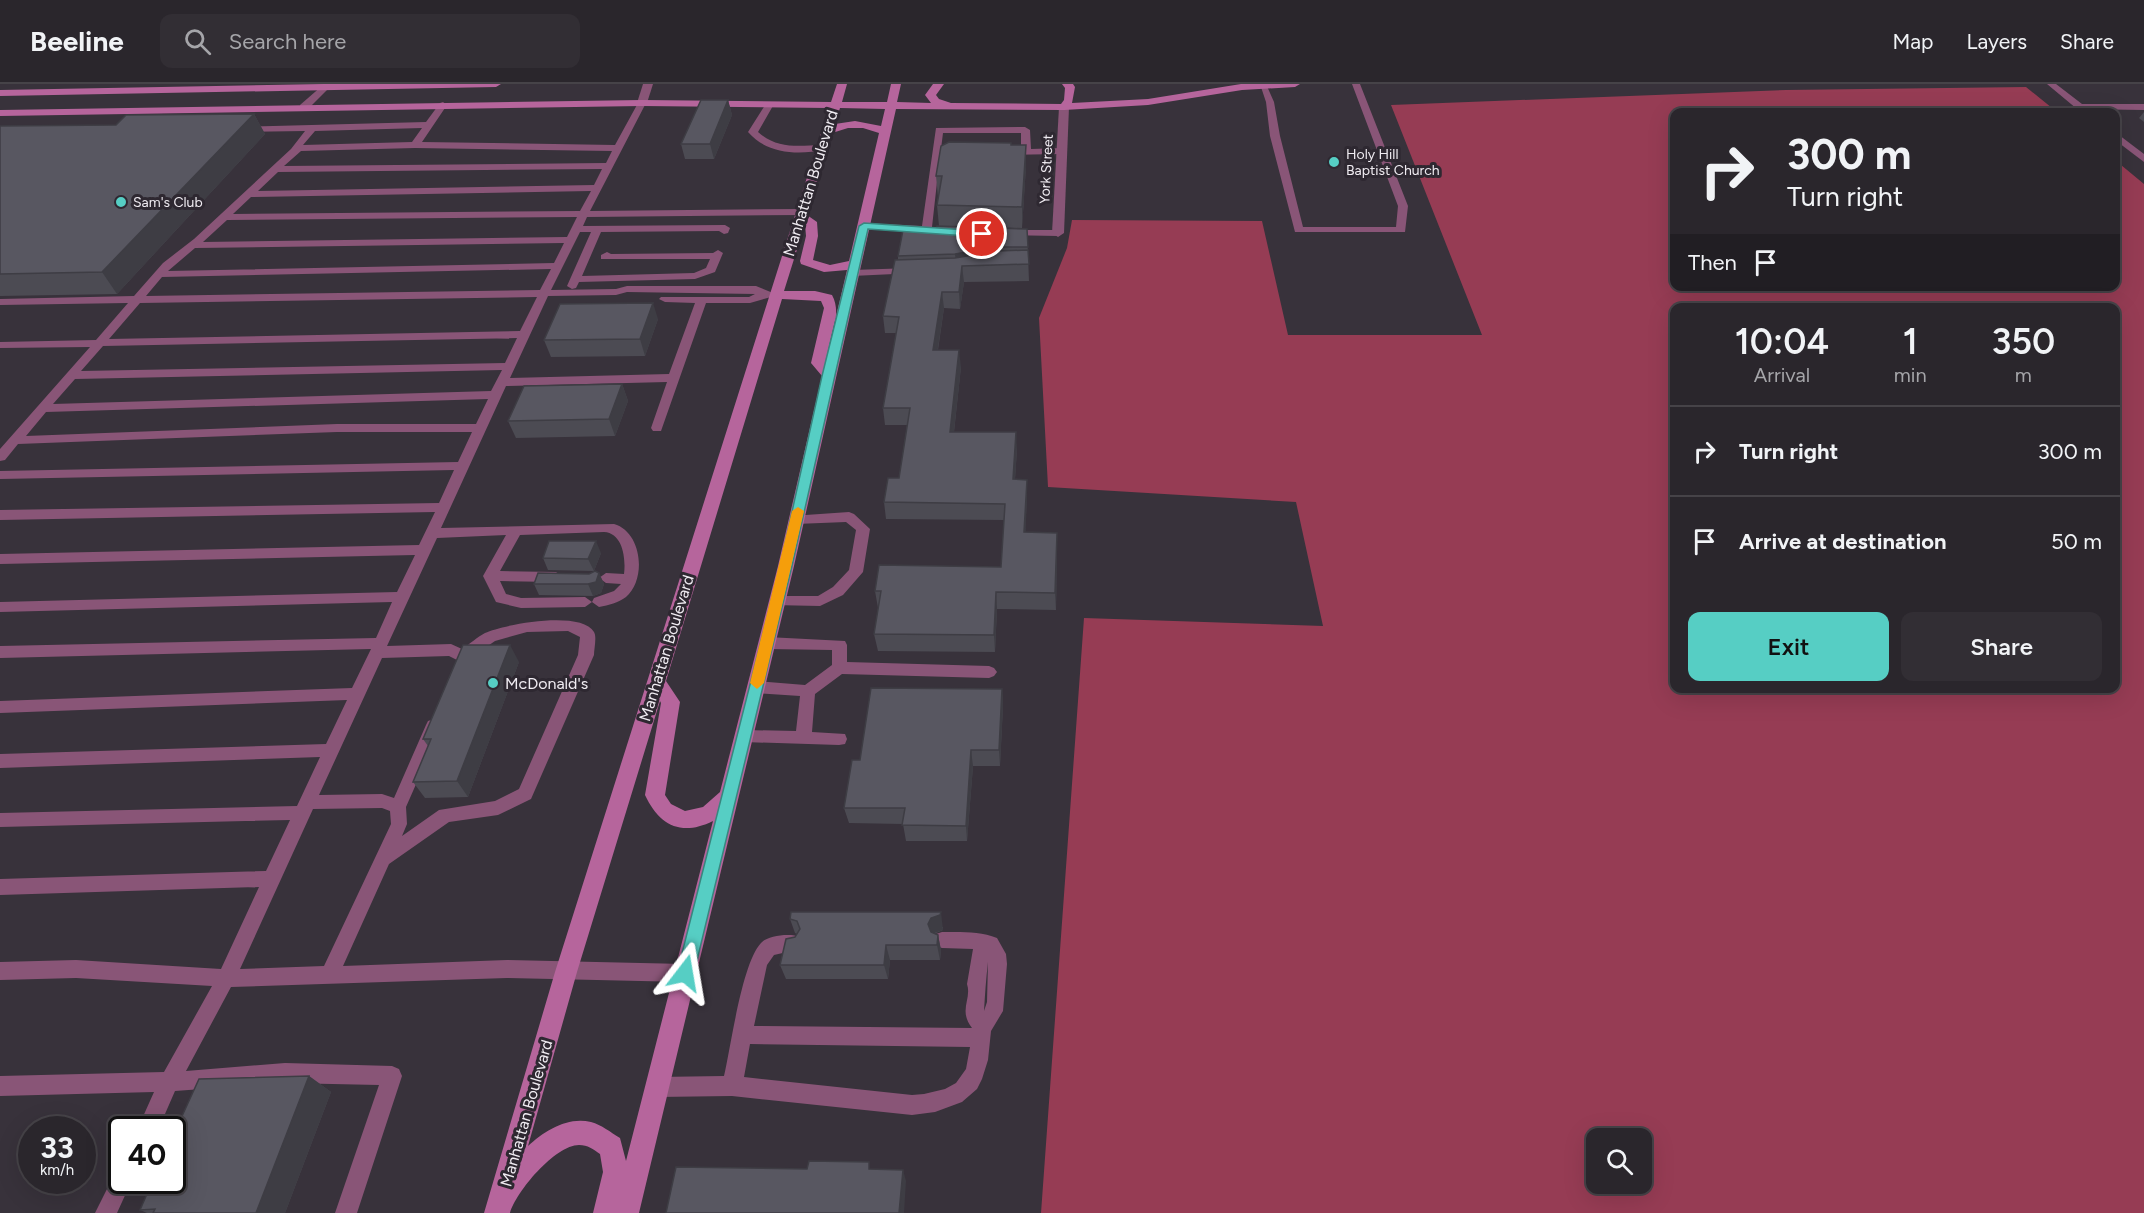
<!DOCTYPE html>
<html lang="en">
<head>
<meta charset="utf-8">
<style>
	:root { --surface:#2a262c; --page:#322e34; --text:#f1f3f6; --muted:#a5a5a9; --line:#464348; --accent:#56cec4 }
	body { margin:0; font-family:Figtree,sans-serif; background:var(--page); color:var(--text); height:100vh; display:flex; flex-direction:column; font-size:22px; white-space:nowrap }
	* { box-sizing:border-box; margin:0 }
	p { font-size:20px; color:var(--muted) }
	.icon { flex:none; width:33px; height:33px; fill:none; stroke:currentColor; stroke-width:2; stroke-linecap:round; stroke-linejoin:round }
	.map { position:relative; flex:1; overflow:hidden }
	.panel { position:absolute; left:1670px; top:219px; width:450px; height:390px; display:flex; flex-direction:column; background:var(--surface); border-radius:12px; box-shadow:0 6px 24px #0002,0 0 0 2px var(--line) }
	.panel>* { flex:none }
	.hud { position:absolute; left:1670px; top:24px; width:450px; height:183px; border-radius:12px; box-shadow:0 6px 24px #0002,0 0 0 2px var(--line); background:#2a262c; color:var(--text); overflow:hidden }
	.buttons { position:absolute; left:1586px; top:1044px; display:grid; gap:12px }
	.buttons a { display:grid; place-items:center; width:66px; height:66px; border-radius:12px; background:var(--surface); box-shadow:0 6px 24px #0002,0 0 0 2px var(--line); font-size:30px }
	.speed { position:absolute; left:18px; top:1032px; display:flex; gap:12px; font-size:30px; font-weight:700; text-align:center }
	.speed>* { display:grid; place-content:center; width:78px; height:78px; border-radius:50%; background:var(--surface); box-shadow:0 6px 24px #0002,0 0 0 2px var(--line); line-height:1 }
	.speed small { font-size:15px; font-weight:400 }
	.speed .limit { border:3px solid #111; border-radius:9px; background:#fff; color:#111 }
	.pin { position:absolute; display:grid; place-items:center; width:51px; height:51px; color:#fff; margin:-26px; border:3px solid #fff; border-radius:50%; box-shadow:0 2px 6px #0007 }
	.me { position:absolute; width:66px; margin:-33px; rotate:14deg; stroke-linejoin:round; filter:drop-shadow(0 0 4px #0008) }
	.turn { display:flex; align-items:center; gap:21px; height:126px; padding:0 18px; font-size:27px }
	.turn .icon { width:78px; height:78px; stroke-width:2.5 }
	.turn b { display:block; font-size:42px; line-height:51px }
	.then { display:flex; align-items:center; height:57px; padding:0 18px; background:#0003; gap:12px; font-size:22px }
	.eta { display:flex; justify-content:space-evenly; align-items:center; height:102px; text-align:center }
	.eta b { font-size:36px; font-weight:600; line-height:42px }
	.cta { display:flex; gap:12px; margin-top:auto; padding:12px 18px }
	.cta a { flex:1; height:69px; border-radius:12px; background:var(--accent); color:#111; font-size:24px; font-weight:600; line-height:69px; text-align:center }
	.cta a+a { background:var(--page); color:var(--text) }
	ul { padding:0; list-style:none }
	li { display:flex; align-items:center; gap:18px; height:90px; padding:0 18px; border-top:2px solid var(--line) }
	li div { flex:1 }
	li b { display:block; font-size:22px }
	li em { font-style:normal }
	header { display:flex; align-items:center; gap:36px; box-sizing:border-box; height:84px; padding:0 30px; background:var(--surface); border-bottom:2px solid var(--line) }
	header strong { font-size:28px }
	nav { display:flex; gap:33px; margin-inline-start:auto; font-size:21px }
	.search { width:420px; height:54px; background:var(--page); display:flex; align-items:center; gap:15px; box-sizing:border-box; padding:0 21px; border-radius:12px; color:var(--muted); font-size:22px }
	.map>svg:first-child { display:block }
	.forest { fill:#963c54; fill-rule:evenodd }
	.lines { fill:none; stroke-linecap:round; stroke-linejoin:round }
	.lane { fill:#895577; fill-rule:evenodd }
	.street { fill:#895577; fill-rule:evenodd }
	.secondary { fill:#b6659c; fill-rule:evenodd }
	.wall { fill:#4c4b53 }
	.shaded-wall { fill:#3e3d44 }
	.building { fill:#585761; stroke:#3e3d44; stroke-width:1.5 }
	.route { fill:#56cec4; stroke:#38867f; stroke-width:1.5 }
	.slow { fill:#f59e0b }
	.poi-dot { fill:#56cec4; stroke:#2e2831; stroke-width:2 }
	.labels { text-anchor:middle; stroke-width:6; stroke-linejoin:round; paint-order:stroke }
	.far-poi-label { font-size:14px; fill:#f0ecf2; stroke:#2e2831; text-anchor:start }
	.far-street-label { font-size:14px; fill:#f0ecf2; stroke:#2e2831 }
	.street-label { font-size:16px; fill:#f0ecf2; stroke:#2e2831 }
	.poi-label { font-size:16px; fill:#f0ecf2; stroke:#2e2831; text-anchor:start }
</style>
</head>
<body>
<header>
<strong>Beeline</strong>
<div class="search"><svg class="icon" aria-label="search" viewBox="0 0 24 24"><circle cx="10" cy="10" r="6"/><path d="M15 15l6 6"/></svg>Search here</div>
<nav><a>Map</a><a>Layers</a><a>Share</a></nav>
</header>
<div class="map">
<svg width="2144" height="1129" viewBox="0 0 2144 1129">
	<rect width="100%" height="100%" fill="#38323b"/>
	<path class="forest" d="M2026,3L2057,28H1674V202H2115V76L2144,100V1129H1041L1084,534L1323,542L1296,418L1048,403L1039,234L1067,164L1072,136L1262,137L1288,251H1482L1391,21L1786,6ZM1674,224H2115V604H1674ZM1596,1054H1641V1100H1596Z"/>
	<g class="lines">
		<g class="lane">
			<polygon points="1260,0 1266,0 1274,18 1280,52 1303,143 1396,143 1398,122 1352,0 1360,0 1408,122 1405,148 1295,148 1270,52 1266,18"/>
			<polygon points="2047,0 2056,0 2082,20 2144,20 2144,26 2077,25"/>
			<path d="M642,16L646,19L590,127L801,125L806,128L801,131L587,133L583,142L725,141L730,144L728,149L724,150L719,147L601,148L582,192L694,189L706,184L710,175H601V171L607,168L611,170L713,169L718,166L723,169L715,188L695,195L579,198L576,204L572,205L567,202L591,148H580L551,206L616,205L627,202H756L778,211L750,219H706L661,347H653L651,344L667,298L506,302L441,444L614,440C642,448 647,495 626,513C618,519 609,521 599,523L592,518L585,523L521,524L496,518L483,492L506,451L437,454L387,562L451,560L462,565C470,560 477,553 485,549C505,540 581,526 594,548C597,553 594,565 594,571L531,715L498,731L449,738L389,780L343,882L507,876L685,880L692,883L694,889L692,895L685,898L507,894L231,903L186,987L285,979L392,982L399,985L402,992L357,1129H335L379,1001L285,999L175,1007L158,1046H137L154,1008L0,1012V992L164,988L212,902L76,894L0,896V878L76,876L221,885L259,803L0,811V795L266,787L290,736L0,743V729L297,722L320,673L0,684V670L326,660L347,616L0,629V617L352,604L371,565L0,574V562L376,554L392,518L0,528V518L397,508L415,471L0,480V470L419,461L435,428L0,436V426L439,419L454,386L0,395V387L458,378L472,348H337L18,360L5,376L0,377V365L90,263L0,264V258L96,256L128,219L0,221V215L134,212L163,179L194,155L291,65L305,47L243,48L238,45L240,43L426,38L440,19L443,18L447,21L422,58L615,61L638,19ZM422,44L412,58L303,61L315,47ZM415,64L612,67L606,79L284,82L301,67ZM602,85L594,101L258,107L278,88ZM591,107L580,127L233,130L251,113ZM577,133L567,153L203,158L227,136ZM564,159L554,179L168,187L195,164ZM551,185L540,206L146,212L162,193ZM627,208L755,210L749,213H661L659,215L665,218L695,219L669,290L510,294L548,212L616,211ZM537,213L520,247L109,255L140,219ZM517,254L505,279L81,287L103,262ZM502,286L491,307L53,320L75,295ZM488,315L476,340H337L26,352L46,328ZM604,448C623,449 626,475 624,490L606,489L599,494L606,499L621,500L614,507L594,514L592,518L585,513L521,514L506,510L500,497L556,498L563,493L556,488L500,487L520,451ZM568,547L580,553L578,571L519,705L495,717L439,726L402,752L407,740L406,723L442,641L440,637L434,635L428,637L426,641L394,714L382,710L319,711L382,574L449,572L463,579L495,557L527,548ZM382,724L390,727L391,740L324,882L240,885L313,725Z"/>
			<path d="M767,18L774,20L758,48C777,65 797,62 821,61L826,64L824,66C797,71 767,70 748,48Z"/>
			<polygon points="1025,43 1030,46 1031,65 1062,64 1067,67 1062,70 1008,71 1003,68 1005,66 1021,65 1021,49 943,49 941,65 960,65 965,68 960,71 940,71 932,143 956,144 961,147 960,149 864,145 859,142 864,139 922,142 936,44"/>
			<polygon points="2115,48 2144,70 2144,78 2115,56"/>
			<polygon points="1007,146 1058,146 1063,149 1058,152 1003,151 1003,147"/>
			<polygon points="912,184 916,185 916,189 852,192 847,189 852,186"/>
			<polygon points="849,428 854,430 870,445 863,488 843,511 820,522 772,521 770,517 772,513 777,512 818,512 833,503 849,486 856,446 846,438 796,440 789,435 791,432"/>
			<polygon points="767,553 845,557 847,561 847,578 989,582 994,584 997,588 994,592 989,594 842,590 815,610 812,648 845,650 847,655 845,660 839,661 744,658 738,657 736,652 738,647 744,646 796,647 800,612 756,609 751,607 748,603 751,599 756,597 805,601 832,581 832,566 767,565 762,563 760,559 762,555"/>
			<path d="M942,848C961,848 980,847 997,854L1006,870L1007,880L1003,927L991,947L988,976L982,995L977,1005L962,1018L935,1028L912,1031L732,1012L657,1013L650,1010L647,1003L650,996L657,993L724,992C731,962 742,879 761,859C768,851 791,849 800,853L803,859L800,865L774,871L767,881L754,942L972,944C958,926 972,915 967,900L973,865L942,864L936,862L933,856L936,850ZM988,878L987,918L984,927C985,910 986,895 988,878ZM750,960L970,963L966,985L956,999L945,1005L924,1010L912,1011L744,993Z"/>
			<polygon points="122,1086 122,1096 132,1096 117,1129 95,1129 115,1089"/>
		</g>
		<g class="street">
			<polygon points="643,0 653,0 647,19 642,22 637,19"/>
			<polygon points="323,1 328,4 327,6 308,25 300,25 300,21"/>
			<polygon points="1064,20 1069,23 1064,149 1058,153 1052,149 1059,23"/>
		</g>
		<g class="secondary">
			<polygon points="323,0 501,0 496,3 0,12 0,6"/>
			<path d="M837,0H847L842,18H887L891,0H901L897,18L931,19L925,11L933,0H944L936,11L939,15L951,19L1061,20L1064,16L1065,4L1062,0H1073L1075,3L1072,19L1148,15L1241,0H1300L1295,3L1242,6L1148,21L1064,26L896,25L794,482L639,1129H593L603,1088L600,1070C593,1065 588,1061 579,1061C555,1061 516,1108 510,1129H484L555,888L829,24L642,22L0,32V26L642,16L831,18ZM840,24L885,25L881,42L855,37L835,40ZM848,44H863L879,49L849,177L830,181L813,176L818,152L817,138L807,131L832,49ZM805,140L806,152L800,177L801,180L824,188L847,186L825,279C829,258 843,230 832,211L815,207H784ZM782,215L821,217L824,224L811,279L822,292L778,482L720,708L703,723L685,727L671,720L665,711L680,618L666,597ZM660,617L661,619L645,711C659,741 681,753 713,737L626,1077L620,1054C610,1048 602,1041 591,1038C568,1032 544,1047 528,1062L577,888Z"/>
		</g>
	</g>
	<g class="wall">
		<polygon points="728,16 732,31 714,75 685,75 681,60"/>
		<polygon points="2144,28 2144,38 2139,34"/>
		<polygon points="254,30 265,50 117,210 0,212 0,42 116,41"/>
		<polygon points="1011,61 1026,61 1026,82 1022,144 939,142 937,121 938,113 936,92"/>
		<polygon points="1027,145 1029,197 964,198 960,225 944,224 938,266 961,283 954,348 1017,365 1015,395 1027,396 1027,413 1025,449 1057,466 1056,526 997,525 995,568 878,567 874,550 878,524 875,507 1001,483 1004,436 886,435 884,418 899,394 907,341 885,341 883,324 896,249 885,249 883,232 898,176 898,172"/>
		<polygon points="658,235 645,272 551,273 544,256"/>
		<polygon points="622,300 628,317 615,352 516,354 508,337"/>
		<polygon points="601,469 594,487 548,486 543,474"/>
		<polygon points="599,489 604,500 601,509 593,512 539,511 534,500"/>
		<polygon points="519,578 468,713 425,714 413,698 428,662 423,655"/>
		<polygon points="1002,605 1003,622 1000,682 973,682 967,757 906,757 903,740 849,739 844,724 860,676"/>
		<polygon points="790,835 943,843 943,846 934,850 938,851 941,866 940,876 890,876 888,895 786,895 780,881 797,850 795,849"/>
		<polygon points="309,992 331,1008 285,1129 147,1129 140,1126"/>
	</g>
	<g class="shaded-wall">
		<polygon points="728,16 732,31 714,75 710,60"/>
		<polygon points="254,30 265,50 117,210 102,188"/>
		<polygon points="1026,61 1026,82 1022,144 1022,123"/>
		<polygon points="997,163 998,173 956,180 955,170"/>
		<polygon points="962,182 964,198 960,225 959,208"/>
		<polygon points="942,208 944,224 935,283 933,266"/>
		<polygon points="653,219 658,235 645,272 640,255"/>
		<polygon points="959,266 961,283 952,365 950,348"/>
		<polygon points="622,300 628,317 615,352 609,335"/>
		<polygon points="1016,348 1017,365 1014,412 1013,395"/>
		<polygon points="1027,396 1027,413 1025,465 1024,448"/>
		<polygon points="1057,449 1057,466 1056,526 1055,509"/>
		<polygon points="596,457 601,469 594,487 588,475"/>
		<polygon points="599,489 604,500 601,509 593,512 588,500"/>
		<polygon points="996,508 997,525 995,568 994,551"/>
		<polygon points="510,561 519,578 468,713 457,697"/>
		<polygon points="1002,605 1003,622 1000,682 999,666"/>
		<polygon points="971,666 973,682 967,757 966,742"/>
		<polygon points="941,828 943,846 934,849 931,855 928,840 931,834"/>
		<polygon points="938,851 941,866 940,876 937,861"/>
		<polygon points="886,861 890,876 888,895 884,881"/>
		<polygon points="309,992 331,1008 285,1129 256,1129"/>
		<polygon points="903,1086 906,1097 904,1129 899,1129"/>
	</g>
	<g class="building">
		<polygon points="701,16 728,16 710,60 681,60"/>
		<polygon points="254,30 102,188 0,190 0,42 116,41 126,31"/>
		<polygon points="949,58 1011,59 1011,61 1026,61 1022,123 937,121 942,92 936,92 941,62"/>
		<polygon points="937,142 1027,145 1028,163 997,163 955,170 898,172 903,146 936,146"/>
		<polygon points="1028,166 1029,180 962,182 959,208 942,208 933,266 959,266 950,348 1016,348 1013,395 1027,396 1024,448 1057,449 1055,509 996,508 994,551 874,550 881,507 875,507 879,481 1001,483 1005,420 884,418 888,394 899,394 910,324 883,324 899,233 883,232 895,176 955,174 997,167"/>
		<polygon points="653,219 640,255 544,256 560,220"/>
		<polygon points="622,300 609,335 508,337 524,302"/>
		<polygon points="549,457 596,457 588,475 543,474"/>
		<polygon points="595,487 599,489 596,498 588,500 534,500 538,489 589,490"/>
		<polygon points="463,561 510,561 457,697 413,698 431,655 423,655"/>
		<polygon points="871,604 1002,605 999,666 971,666 966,742 902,741 905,724 844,724 852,676 860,676"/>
		<polygon points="791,828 941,828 940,831 931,834 928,840 931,848 938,851 937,861 886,861 884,881 780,881 786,855 795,853 800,845 797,837 790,835"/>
		<polygon points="309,992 256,1129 153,1129 155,1125 140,1126 153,1096 172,1096 172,1054 199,995"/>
		<polygon points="809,1077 869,1078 869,1085 903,1086 899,1129 666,1129 676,1083 807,1085"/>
	</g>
	<polygon class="route" points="864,139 982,147 986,150 982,153 868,145 792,482 694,889 691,894 685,897 679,894 677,889 780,482 822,292 859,142"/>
	<polygon class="slow" points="798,423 804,427 764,599 757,605 750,599 792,427"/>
	<g class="poi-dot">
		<circle cx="1334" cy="78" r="6"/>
		<circle cx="121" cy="118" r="6"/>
		<circle cx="493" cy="599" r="6"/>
	</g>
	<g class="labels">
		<g class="far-poi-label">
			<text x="1346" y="75">Holy Hill<tspan x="1346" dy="16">Baptist Church</tspan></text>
			<text x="133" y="123">Sam's Club</text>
		</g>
		<g class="far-street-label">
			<text transform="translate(1046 85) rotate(-87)" y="5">York Street</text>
		</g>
		<g class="street-label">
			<text transform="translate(810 99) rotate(-73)" y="6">Manhattan Boulevard</text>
			<text transform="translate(666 564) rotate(-73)" y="6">Manhattan Boulevard</text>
			<text transform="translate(526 1029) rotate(-74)" y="6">Manhattan Boulevard</text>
		</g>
		<g class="poi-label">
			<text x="505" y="605">McDonald's</text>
		</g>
	</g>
</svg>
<div class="buttons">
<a><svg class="icon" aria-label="search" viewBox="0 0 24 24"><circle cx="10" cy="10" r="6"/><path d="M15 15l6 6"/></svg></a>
</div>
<div class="speed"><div>33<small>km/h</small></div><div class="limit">40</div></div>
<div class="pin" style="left:982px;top:150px;background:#d93025"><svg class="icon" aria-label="arrive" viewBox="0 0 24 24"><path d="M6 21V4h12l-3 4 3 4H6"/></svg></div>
<svg class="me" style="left:685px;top:889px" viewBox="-20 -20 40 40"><path d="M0-17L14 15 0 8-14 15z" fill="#56cec4" stroke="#fff" stroke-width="4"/></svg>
<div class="hud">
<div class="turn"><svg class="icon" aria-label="right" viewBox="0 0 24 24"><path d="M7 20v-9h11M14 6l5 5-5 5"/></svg><div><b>300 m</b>Turn right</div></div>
<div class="then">Then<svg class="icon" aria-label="arrive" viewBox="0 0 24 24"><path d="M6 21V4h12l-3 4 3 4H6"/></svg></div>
</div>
<section class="panel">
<div class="eta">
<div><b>10:04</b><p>Arrival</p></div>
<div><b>1</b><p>min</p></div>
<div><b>350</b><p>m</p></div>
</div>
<ul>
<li><svg class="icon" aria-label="right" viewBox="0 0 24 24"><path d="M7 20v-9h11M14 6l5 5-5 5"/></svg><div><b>Turn right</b></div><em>300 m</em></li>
<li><svg class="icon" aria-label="arrive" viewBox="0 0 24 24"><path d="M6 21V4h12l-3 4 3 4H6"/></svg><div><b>Arrive at destination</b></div><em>50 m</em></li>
</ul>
<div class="cta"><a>Exit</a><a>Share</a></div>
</section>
</div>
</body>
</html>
